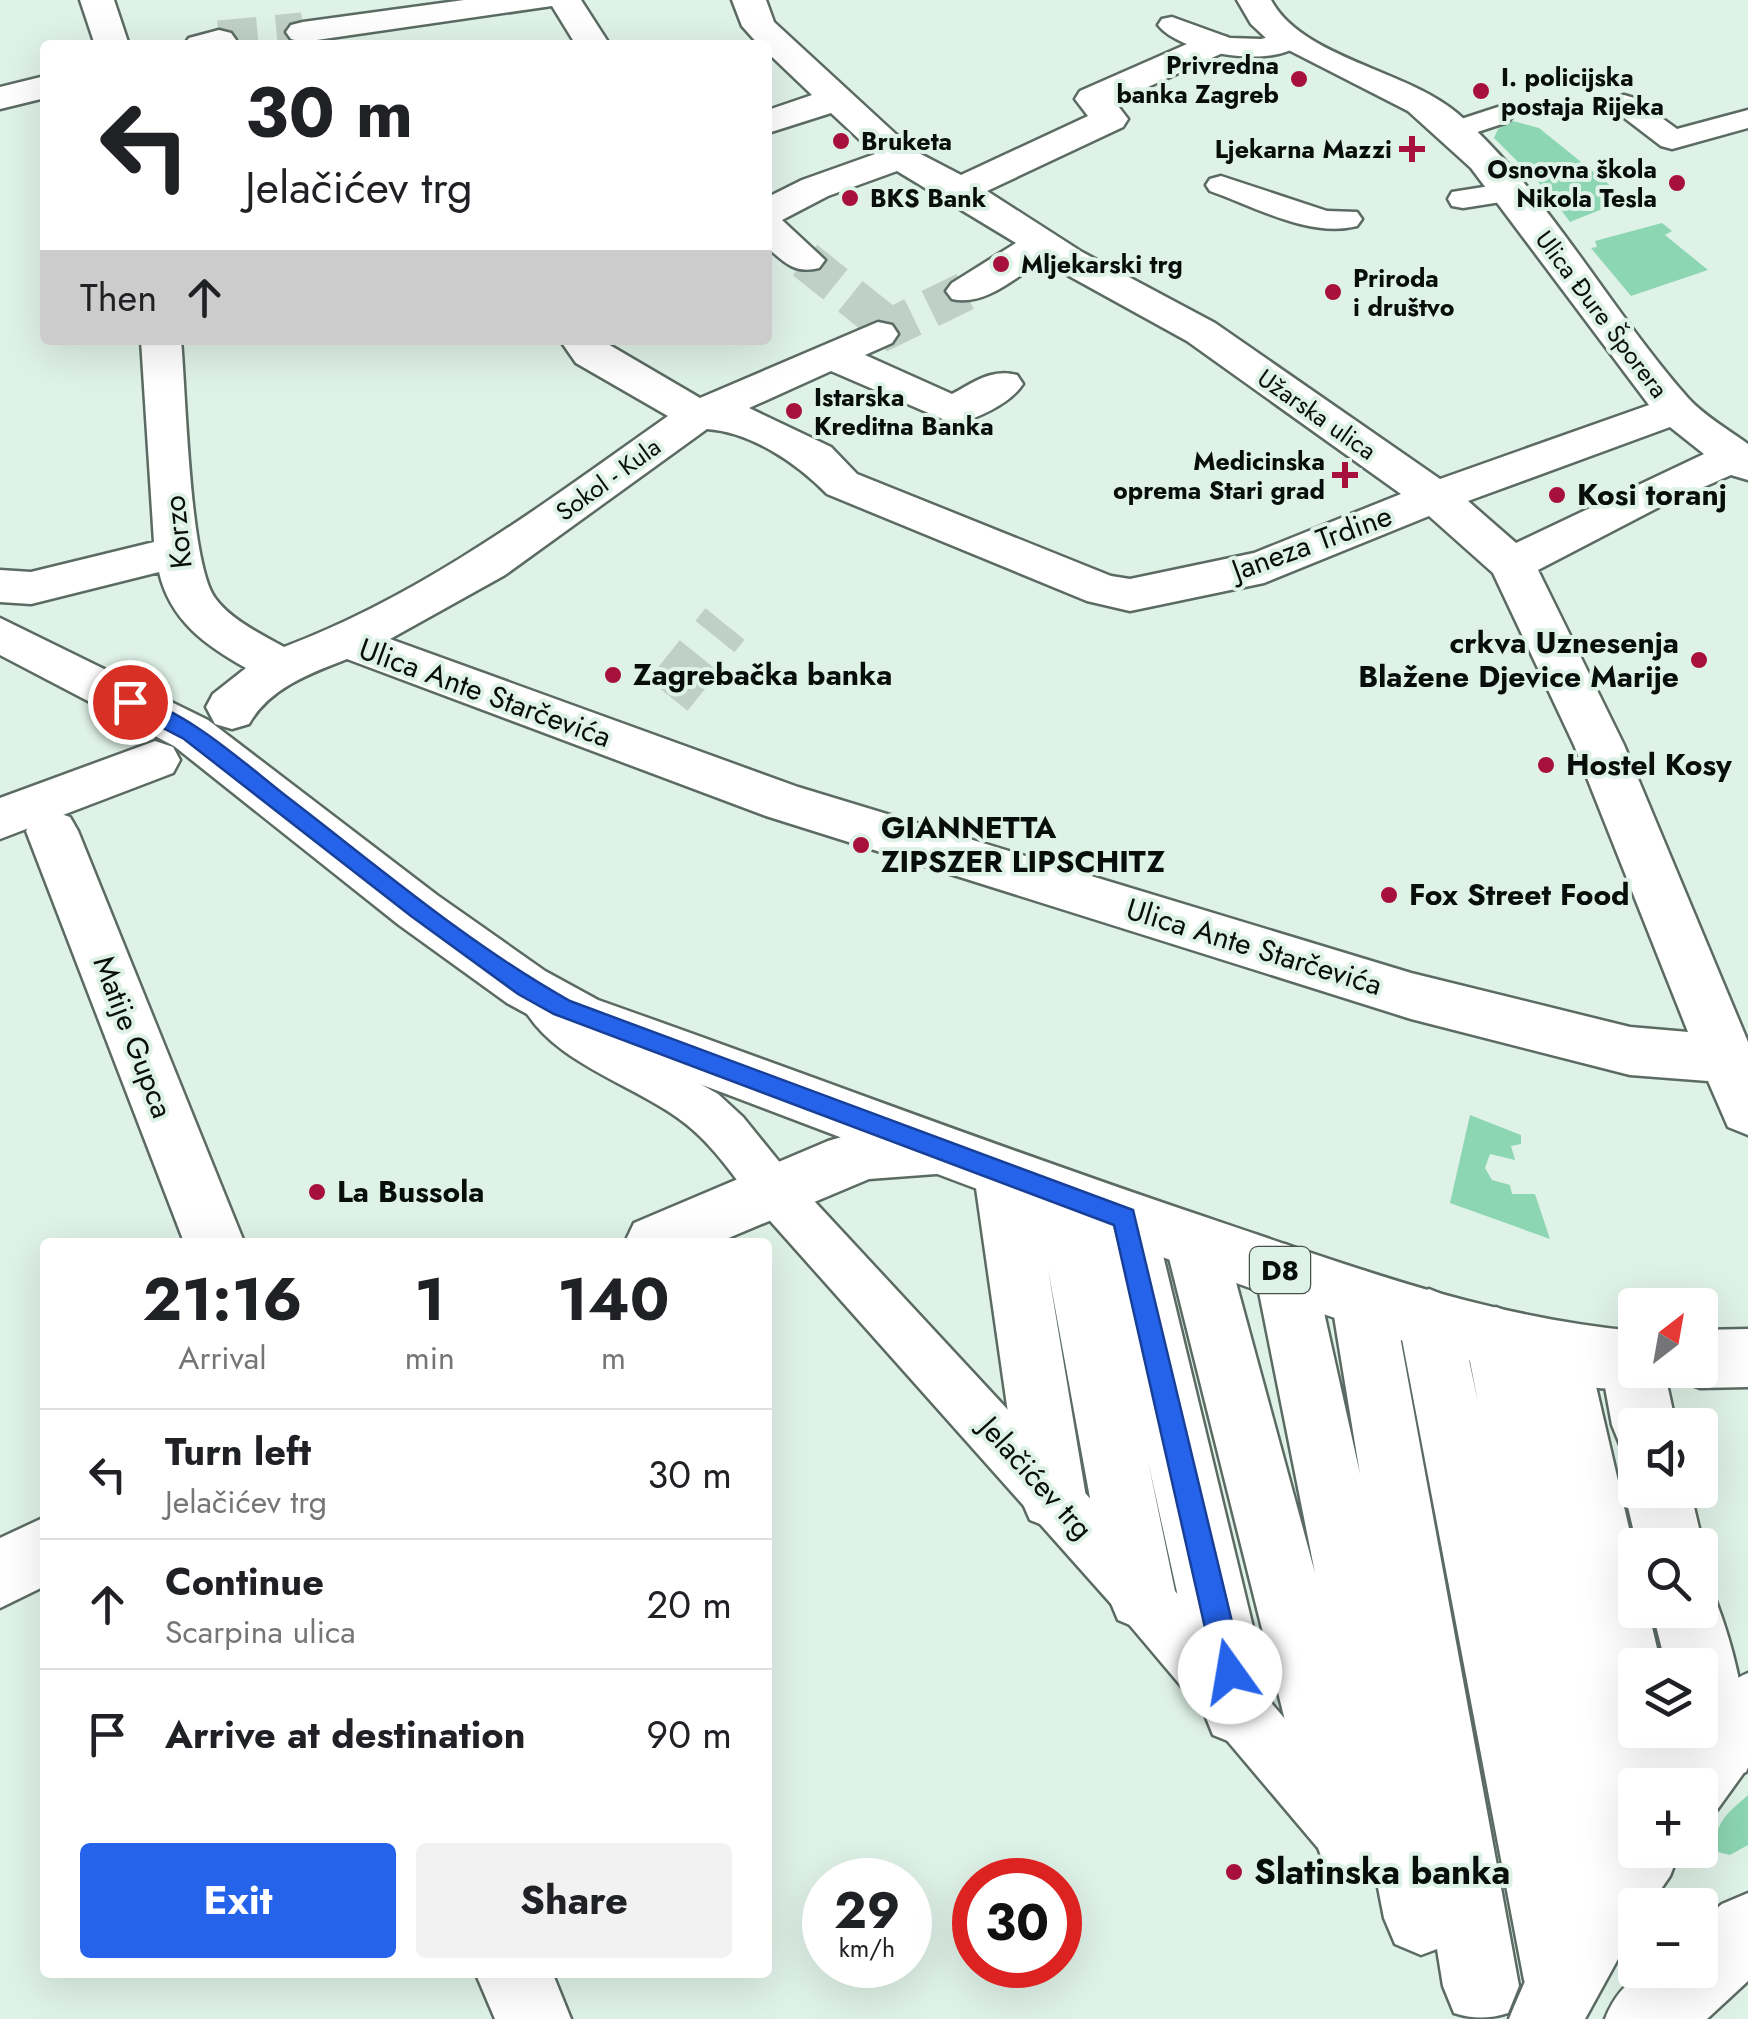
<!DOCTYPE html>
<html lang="en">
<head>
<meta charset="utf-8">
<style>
	:root { --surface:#fff; --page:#f2f2f2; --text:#202124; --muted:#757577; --line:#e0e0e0; --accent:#2563eb }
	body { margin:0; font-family:Jost,sans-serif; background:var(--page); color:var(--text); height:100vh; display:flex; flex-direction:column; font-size:38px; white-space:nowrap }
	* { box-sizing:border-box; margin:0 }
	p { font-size:32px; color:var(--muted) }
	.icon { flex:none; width:55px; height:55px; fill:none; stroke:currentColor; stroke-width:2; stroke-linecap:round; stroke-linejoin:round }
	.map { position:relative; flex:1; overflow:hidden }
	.panel { position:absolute; left:40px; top:1238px; width:732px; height:740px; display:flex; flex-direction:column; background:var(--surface); border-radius:10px; box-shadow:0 10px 40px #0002 }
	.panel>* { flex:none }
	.guide { position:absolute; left:40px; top:40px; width:732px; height:305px; border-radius:10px; box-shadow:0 10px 40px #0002; background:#fff; color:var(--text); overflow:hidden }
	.needle { width:65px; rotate:31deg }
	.controls { position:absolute; left:1618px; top:1288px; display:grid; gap:20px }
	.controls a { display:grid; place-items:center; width:100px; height:100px; border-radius:10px; background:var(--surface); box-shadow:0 10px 40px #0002; font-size:50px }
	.speed { position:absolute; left:802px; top:1858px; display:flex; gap:20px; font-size:50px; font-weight:700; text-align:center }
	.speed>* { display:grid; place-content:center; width:130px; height:130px; border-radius:50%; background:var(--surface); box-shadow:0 10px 40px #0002; line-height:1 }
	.speed small { font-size:25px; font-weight:400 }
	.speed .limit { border:15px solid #d22; background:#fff; color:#111 }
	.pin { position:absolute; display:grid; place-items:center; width:85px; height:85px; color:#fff; margin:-42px; border:5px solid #fff; border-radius:50%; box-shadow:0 2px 10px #0007 }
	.me { position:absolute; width:110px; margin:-55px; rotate:347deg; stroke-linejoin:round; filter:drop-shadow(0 0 8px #0008) }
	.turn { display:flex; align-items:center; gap:35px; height:210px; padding:0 40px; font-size:45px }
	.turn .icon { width:130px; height:130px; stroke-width:2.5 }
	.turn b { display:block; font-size:70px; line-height:85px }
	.then { display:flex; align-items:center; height:95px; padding:0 40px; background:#0003; gap:20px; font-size:38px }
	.eta { display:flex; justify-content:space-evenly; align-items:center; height:170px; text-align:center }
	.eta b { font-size:60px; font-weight:700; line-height:70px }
	.cta { display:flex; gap:20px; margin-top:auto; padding:20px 40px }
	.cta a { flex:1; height:115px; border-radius:10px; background:var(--accent); color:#fff; font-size:40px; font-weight:700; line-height:115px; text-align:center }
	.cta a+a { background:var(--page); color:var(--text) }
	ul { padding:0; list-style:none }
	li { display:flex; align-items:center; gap:30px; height:130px; padding:0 40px; border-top:2px solid var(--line) }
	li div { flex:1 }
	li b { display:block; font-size:38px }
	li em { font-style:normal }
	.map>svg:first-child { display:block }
	.green { fill:#8cd6b3 }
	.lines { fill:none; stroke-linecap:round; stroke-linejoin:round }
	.pedestrian-tunnel-far1 { stroke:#bfd0c7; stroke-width:39; stroke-dasharray:39 19; stroke-linecap:butt }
	.pedestrian-tunnel { stroke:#bfd0c7; stroke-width:50; stroke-dasharray:50 25; stroke-linecap:butt }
	.service-casing { stroke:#5b6b63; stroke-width:5 }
	.pedestrian-casing { stroke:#5b6b63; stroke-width:5 }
	.minor-casing { stroke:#5b6b63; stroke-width:5 }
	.tertiary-casing { stroke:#5b6b63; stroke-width:5 }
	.primary-casing { stroke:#5b6b63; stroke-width:5 }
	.service { fill:#fff; fill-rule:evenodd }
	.pedestrian { fill:#fff; fill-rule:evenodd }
	.minor { fill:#fff; fill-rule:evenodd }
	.tertiary { fill:#fff; fill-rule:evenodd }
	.primary { fill:#fff; fill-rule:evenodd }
	.route { fill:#2563eb; stroke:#184099; stroke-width:2.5 }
	.poi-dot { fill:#a8103c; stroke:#dff2e8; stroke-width:4 }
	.labels { text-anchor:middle; stroke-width:8; stroke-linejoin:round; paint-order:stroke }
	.far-poi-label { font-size:25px; font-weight:bold; fill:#080e0b; stroke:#dff2e8; text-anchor:start }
	.far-street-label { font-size:25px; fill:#080e0b; stroke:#dff2e8 }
	.shield { fill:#dff2e8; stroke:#48524d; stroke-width:2.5 }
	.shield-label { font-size:28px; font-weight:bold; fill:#080e0b }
	.poi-label { font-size:30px; font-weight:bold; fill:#080e0b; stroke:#dff2e8; text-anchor:start }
	.street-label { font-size:30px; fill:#080e0b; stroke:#dff2e8 }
	.near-poi-label { font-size:35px; font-weight:bold; fill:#080e0b; stroke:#dff2e8; text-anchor:start }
</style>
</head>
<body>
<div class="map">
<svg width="1748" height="2019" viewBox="0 0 1748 2019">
	<rect width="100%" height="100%" fill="#dff2e8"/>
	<g class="green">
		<polygon points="1513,121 1539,128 1627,199 1570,222 1546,190 1494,138 1498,129"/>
		<polygon points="1662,223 1672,231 1665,235 1708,270 1631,296 1591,248 1597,247 1595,241"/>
		<polygon points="1470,1115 1521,1135 1521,1144 1511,1146 1515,1160 1490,1154 1485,1168 1492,1180 1510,1185 1512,1194 1535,1194 1550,1239 1450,1203"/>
		<path d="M1748,1795V1845L1730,1855L1718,1852C1711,1824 1729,1812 1748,1795Z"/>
	</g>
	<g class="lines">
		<g class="pedestrian-tunnel-far1">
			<polyline points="219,40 303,32"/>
			<polyline points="805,260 890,328"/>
			<polyline points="878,334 966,291"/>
		</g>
		<polyline class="pedestrian-tunnel" points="668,695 725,624"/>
		<g class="service-casing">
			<g id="service">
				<path d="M1172,17L1230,38L1261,39L1290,32L1304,40C1280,71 1180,54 1158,25L1162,19Z"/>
				<polygon points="1624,95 1634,98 1677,129 1748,110 1748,128 1672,149 1661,146 1614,110 1609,104 1614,98"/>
				<polygon points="1498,107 1508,110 1513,116 1508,122 1456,139 1446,136 1441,130 1446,124"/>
				<path d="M1221,176L1327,211L1357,212L1362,219L1357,226C1309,238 1256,207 1210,191L1206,185L1210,179Z"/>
				<polygon points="1509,183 1520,185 1524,192 1520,199 1463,208 1452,206 1448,199 1452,192"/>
				<path d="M543,984L559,990L607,1031L718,1094L743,1117L790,1175L1162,1576L1359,1805L1368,1826L1359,1847L1338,1856L1317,1847L1122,1616L756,1205C734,1177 714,1146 686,1124C636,1084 551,1064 521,1003L527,990Z"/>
			</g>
		</g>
		<g class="pedestrian-casing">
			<g id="pedestrian">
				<polygon points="80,0 114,0 129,45 95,45"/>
				<polygon points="464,0 581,0 610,45 576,45 552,6 303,42 291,39 286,32 291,25 303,22"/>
				<path d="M732,0H766L774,22L913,150L961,175L1088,116L1075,99L1080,91L1203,37L1215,34L1227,37L1232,44L1227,51L1115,102L1128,119L1123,127L987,191L1082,252L1215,323L1440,479L1649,405L1471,168L1408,111L1267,39L1251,24L1237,0H1271C1302,58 1407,70 1457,113C1545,189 1610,310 1688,398C1704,416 1729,430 1748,444V480L1731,475L1663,505L1538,570L1624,745L1748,1042V1135L1728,1127L1708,1081L1630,1075L1411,1019L766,816L347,659C311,673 269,688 249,724L232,729L215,724L206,707L213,694L246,668C205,645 170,620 159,572L31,604L0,602V570L31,572L154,542L141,340H181C186,392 189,562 215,598C231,620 261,634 284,647C425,594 546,502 668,416L576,363L560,340H601L700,398L878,322L892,325L898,334L892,343L865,355L952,394C974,382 992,368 1017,375L1023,384C1010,404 976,419 954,424L831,371L749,408L831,447L857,474L1111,576L1130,579L1254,553L1401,494L1187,341L1042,261C1016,277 984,307 952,299L946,291L952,283L1016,243L897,171L828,196L782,220L825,260L819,268C795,274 785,263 768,248V197L802,180L875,154L831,113L768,133V110L812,95L768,53V45H759L742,26ZM1670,427L1704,454L1516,543L1468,501ZM707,429C751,432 797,463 827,494L1087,601L1130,611L1264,583L1429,516L1493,573L1574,745L1688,1032L1630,1027L1411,973L798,787L390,639L505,575Z"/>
				<polygon points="219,30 231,33 236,40 233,45 184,45 189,38"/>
				<polygon points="45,76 45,98 0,109 0,87"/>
				<polygon points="155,741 173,747 180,760 173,773 0,839 0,798"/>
			</g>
		</g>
		<g class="minor-casing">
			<g id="minor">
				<polygon points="52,811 70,817 78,831 244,1242 184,1242 26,831 34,817"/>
				<polygon points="936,1124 956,1131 965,1149 956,1167 936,1174 869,1179 719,1242 625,1242 634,1223 828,1141 869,1129"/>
				<polygon points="1003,1148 1024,1156 1036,1194 1043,1177 1064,1170 1085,1177 1097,1212 1103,1199 1124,1191 1145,1199 1154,1218 1273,1710 1263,1735 1238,1745 1213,1735 1203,1710 1148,1461 1176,1596 1166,1620 1142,1630 1118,1620 1108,1596 1048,1269 1086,1497 1076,1520 1053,1529 1030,1520 1020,1497 974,1174 982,1156"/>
				<path d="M1195,1215L1216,1223L1225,1242L1315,1573L1255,1272L1264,1252L1285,1244L1306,1252L1315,1272L1360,1474L1331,1298L1340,1278L1362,1270L1384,1278L1393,1298L1519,1986L1508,2013C1489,2019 1473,2019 1454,2013L1443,1986L1437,1949L1421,1955L1395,1944L1384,1918L1374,1867L1351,1876L1325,1866L1315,1840L1165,1242L1174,1223Z"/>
				<polygon points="1429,1289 1451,1298 1460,1318 1478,1402 1465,1336 1474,1316 1496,1307 1518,1316 1529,1345 1535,1331 1557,1323 1579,1331 1588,1352 1635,1554 1635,1610 1648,1610 1661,1665 1635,1665 1635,1730 1676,1730 1689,1785 1635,1785 1635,1813 1627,1808 1646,1899 1643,1905 1635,1905 1635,1925 1609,1936 1589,1928 1600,1980 1589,2007 1562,2018 1535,2007 1524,1980 1398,1318 1407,1298"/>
				<polygon points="1631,1331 1635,1332 1635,1370 1664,1370 1676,1425 1635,1425 1635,1452 1621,1447 1612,1425 1600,1360 1609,1339"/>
				<polygon points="1634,1467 1635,1490 1690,1490 1703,1545 1700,1553 1700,1545 1637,1545 1624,1490"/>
				<polygon points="45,1517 45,1586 0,1608 0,1538"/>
				<path d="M1700,1582L1710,1586C1734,1644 1748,1705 1748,1767L1746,1772L1721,1782L1696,1772L1681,1730H1700V1665H1666L1652,1610H1700Z"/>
				<polygon points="475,1972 552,1972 571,2019 495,2019"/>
			</g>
		</g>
		<g class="tertiary-casing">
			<g id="tertiary">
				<path d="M1748,1673V1767L1717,1810L1700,1817V1785H1656L1667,1760L1689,1730H1700C1700,1700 1723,1684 1748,1673Z"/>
				<path d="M1635,1817V1850H1680L1670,1876L1650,1905H1635V1928L1585,2019H1509C1529,1970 1587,1837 1635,1817Z"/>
				<path d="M1748,1893V1981L1707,2019H1605C1625,1970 1651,1970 1700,1970V1923L1722,1904Z"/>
			</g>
		</g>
		<g class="primary-casing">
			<g id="primary">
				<path d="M0,618L208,720L437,895L545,971L598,1000C808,1074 1015,1154 1226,1224C1361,1270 1492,1318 1635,1331V1370H1662L1657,1381C1609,1400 1543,1379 1494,1367C1398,1343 1306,1307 1213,1275C994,1198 778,1112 560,1032L507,1003L399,925L174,746L0,655Z"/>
				<polygon points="1748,1329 1748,1387 1700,1388 1678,1380 1674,1370 1700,1370 1700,1330"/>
			</g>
		</g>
		<use href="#service" class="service"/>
		<use href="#pedestrian" class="pedestrian"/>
		<use href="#minor" class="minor"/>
		<use href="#tertiary" class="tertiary"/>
		<use href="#primary" class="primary"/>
	</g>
	<path class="route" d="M130,695C191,713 241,761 290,799C381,869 470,945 570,1001L1133,1210L1244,1672L1240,1682L1230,1687L1219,1682L1215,1672L1114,1225L554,1014L518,994L411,916L184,739L123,707L120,702Z"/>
	<g class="poi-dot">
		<circle cx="1299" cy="79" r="10"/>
		<circle cx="1481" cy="91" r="10"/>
		<circle cx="841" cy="141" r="10"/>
		<path d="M1407 134h10v10h10v10h-10v10h-10v-10h-10v-10h10z"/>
		<circle cx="1677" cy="183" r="10"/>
		<circle cx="850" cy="198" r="10"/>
		<circle cx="1001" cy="264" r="10"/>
		<circle cx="1333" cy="292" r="10"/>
		<circle cx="794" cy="411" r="10"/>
		<path d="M1340 460h10v10h10v10h-10v10h-10v-10h-10v-10h10z"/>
		<circle cx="1557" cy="495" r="10"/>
		<circle cx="1699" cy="660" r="10"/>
		<circle cx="613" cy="675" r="10"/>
		<circle cx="1546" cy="765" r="10"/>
		<circle cx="861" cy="845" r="10"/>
		<circle cx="1389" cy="895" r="10"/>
		<circle cx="317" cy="1192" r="10"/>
		<circle cx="1234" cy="1872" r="10"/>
	</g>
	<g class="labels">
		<g class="far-poi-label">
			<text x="1279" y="74" text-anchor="end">Privredna<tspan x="1279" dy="29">banka Zagreb</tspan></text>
			<text x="1501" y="86">I. policijska<tspan x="1501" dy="29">postaja Rijeka</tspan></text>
			<text x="861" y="150">Bruketa</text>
			<text x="1392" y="158" text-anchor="end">Ljekarna Mazzi</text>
			<text x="1657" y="178" text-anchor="end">Osnovna škola<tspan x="1657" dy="29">Nikola Tesla</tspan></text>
			<text x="870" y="207">BKS Bank</text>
			<text x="1021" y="273">Mljekarski trg</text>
			<text x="1353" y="287">Priroda<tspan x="1353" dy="29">i društvo</tspan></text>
			<text x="814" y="406">Istarska<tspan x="814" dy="29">Kreditna Banka</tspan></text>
			<text x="1325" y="470" text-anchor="end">Medicinska<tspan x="1325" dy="29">oprema Stari grad</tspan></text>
		</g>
		<g class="far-street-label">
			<text transform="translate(1602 314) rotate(53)" y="9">Ulica Đure Šporera</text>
			<text transform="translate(1317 414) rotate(35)" y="9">Užarska ulica</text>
			<text transform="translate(608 479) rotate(-36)" y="9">Sokol - Kula</text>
		</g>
		<rect class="shield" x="1250" y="1247" width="60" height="46" rx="8"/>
		<g class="shield-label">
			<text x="1280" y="1280">D8</text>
		</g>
		<g class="poi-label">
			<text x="1577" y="505">Kosi toranj</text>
			<text x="1679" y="653" text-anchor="end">crkva Uznesenja<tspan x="1679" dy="34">Blažene Djevice Marije</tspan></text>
			<text x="633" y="685">Zagrebačka banka</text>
			<text x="1566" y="775">Hostel Kosy</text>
			<text x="881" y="838">GIANNETTA<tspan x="881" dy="34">ZIPSZER LIPSCHITZ</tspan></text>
			<text x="1409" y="905">Fox Street Food</text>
			<text x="337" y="1202">La Bussola</text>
		</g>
		<g class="street-label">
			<text transform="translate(178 532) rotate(-96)" y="10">Korzo</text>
			<text transform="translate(1312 543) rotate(-20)" y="10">Janeza Trdine</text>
			<text transform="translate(485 693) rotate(20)" y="10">Ulica Ante Starčevića</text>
			<text transform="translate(1254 947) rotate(17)" y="10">Ulica Ante Starčevića</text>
			<text transform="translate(133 1037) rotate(69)" y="10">Matije Gupca</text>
			<text transform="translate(1036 1478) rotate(48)" y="10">Jelačićev trg</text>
		</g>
		<g class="near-poi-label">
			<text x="1254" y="1884">Slatinska banka</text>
		</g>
	</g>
</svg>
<div class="controls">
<a><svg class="needle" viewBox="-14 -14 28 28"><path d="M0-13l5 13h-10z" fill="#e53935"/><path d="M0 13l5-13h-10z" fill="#757577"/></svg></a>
<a><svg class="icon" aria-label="sound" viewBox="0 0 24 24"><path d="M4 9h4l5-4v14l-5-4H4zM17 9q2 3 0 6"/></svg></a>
<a><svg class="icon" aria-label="search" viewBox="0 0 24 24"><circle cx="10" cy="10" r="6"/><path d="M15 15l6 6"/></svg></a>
<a><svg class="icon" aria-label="layers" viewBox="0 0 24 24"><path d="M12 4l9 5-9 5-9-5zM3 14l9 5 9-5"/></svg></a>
<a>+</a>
<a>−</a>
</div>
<div class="speed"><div>29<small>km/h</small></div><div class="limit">30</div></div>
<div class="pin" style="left:130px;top:702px;background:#d93025"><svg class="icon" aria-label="arrive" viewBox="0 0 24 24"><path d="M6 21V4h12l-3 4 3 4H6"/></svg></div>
<svg class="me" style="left:1230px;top:1672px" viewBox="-20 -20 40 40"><circle r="19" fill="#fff"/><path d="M0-13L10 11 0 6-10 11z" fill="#2563eb"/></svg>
<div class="guide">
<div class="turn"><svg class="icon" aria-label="left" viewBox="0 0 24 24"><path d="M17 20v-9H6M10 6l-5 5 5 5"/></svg><div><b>30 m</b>Jelačićev trg</div></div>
<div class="then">Then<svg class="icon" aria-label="ahead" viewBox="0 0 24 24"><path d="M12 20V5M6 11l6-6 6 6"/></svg></div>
</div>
<section class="panel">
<div class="eta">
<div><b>21:16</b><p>Arrival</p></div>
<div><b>1</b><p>min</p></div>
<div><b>140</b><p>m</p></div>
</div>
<ul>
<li><svg class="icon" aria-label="left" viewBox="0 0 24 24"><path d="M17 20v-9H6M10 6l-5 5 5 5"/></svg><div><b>Turn left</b><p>Jelačićev trg</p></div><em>30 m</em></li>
<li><svg class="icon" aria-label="ahead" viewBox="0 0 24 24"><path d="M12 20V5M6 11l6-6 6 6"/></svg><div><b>Continue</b><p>Scarpina ulica</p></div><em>20 m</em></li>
<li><svg class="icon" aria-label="arrive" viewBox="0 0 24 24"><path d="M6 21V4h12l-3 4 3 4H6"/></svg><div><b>Arrive at destination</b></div><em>90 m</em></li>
</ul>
<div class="cta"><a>Exit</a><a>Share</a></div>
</section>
</div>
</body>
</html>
